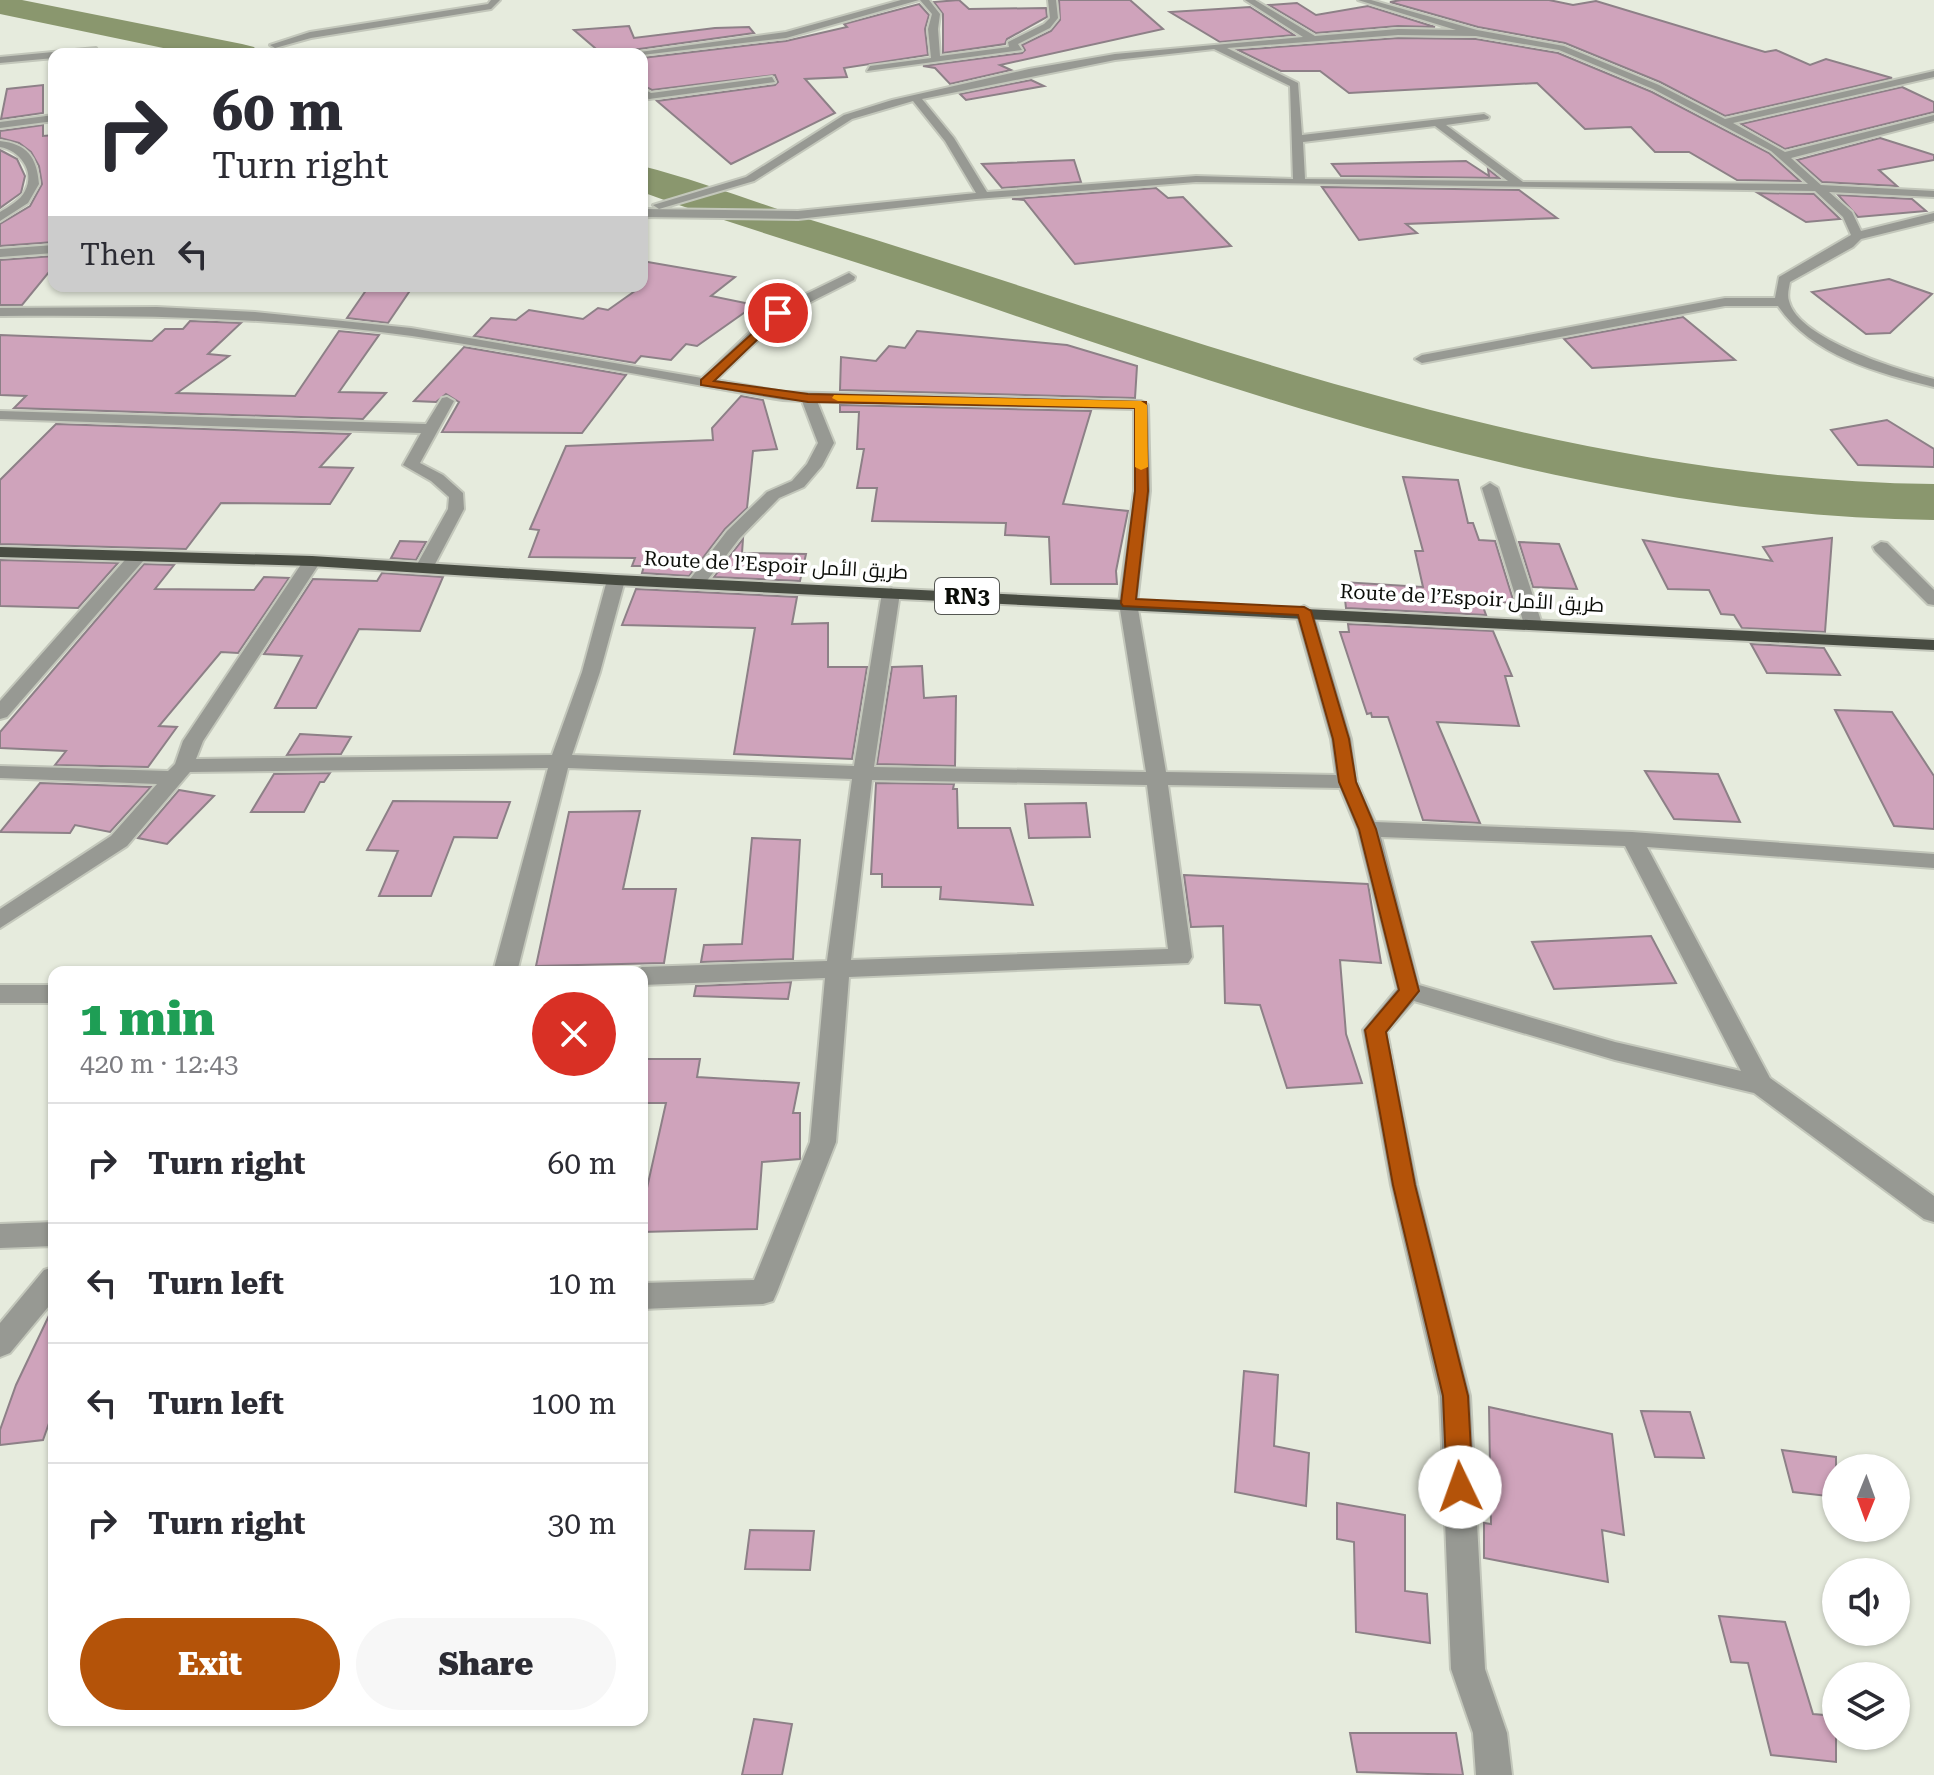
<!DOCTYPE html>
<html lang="en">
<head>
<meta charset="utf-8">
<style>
	:root { --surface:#fff; --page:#f7f7f7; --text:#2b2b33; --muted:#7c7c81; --line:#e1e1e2; --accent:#b45309 }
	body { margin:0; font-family:"Roboto Serif",Cairo,serif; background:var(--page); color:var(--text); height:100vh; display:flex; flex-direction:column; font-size:30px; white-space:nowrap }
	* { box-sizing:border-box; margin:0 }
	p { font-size:26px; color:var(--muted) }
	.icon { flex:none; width:44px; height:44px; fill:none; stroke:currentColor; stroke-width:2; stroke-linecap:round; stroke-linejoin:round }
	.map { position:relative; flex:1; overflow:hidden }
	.panel { position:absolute; left:48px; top:966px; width:600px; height:760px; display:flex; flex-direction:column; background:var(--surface); border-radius:16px; box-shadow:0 2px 6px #0004 }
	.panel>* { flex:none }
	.hud { position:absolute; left:48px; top:48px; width:600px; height:244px; border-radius:16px; box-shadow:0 2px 6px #0004; background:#fff; color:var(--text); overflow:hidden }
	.needle { width:52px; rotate:181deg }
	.tools { position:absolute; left:1822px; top:1454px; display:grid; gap:16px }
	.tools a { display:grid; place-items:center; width:88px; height:88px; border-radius:50%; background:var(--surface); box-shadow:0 2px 6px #0004; font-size:40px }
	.pin { position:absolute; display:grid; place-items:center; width:68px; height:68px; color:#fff; margin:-34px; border:4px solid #fff; border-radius:50%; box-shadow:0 2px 8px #0007 }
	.me { position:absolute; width:88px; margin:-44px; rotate:357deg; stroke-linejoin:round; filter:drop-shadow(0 0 6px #0008) }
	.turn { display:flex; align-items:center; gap:28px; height:168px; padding:0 32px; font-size:36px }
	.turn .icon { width:104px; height:104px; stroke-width:2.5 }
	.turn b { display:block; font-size:56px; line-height:68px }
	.then { display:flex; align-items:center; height:76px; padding:0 32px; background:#0003; gap:16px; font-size:30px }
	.round { display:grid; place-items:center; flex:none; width:84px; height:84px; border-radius:42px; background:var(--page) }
	.overview { display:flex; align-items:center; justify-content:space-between; height:136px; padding:0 32px }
	h1 { font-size:48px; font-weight:800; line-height:60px; color:#1e9e55 }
	.cta { display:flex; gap:16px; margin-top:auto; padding:16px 32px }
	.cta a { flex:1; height:92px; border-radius:48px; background:var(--accent); color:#fff; font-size:32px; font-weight:800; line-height:92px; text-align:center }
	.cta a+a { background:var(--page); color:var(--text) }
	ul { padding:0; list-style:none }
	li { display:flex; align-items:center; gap:24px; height:120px; padding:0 32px; border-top:2px solid var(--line) }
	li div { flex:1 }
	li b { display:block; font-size:30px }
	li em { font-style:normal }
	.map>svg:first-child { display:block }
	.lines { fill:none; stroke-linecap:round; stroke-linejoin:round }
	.river { fill:#8a976e; fill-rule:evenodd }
	.building { fill:#cfa3bb; stroke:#8d8087; stroke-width:2 }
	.minor-casing { stroke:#c3c7bb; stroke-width:4 }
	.trunk-casing { stroke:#c3c7bb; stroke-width:4 }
	.minor { fill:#979993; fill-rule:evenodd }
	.trunk { fill:#484c42; fill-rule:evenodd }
	.route { fill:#b45309; stroke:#753606; stroke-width:2 }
	.slow { fill:#f59e0b }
	.labels { text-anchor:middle; stroke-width:7; stroke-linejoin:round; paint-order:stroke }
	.far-street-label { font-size:20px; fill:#0b0d08; stroke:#fff }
	.shield { fill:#fff; stroke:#545652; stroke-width:2 }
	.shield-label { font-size:22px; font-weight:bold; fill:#0b0d08 }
</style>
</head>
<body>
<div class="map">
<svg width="1934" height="1775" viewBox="0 0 1934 1775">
	<rect width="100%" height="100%" fill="#e6ebdd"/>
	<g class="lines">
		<g class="river">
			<polygon points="0,0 22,0 242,44 254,47 259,54 192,54 0,14"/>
			<path d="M642,166C702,181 761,205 821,223C1186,334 1548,480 1934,484V520C1594,516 1267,402 949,293C855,261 760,233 667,201L642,192Z"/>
		</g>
	</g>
	<g class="building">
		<polygon points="959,0 969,9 1046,8 1047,17 1007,39 1005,44 943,53 943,14 934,2"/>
		<polygon points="1059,0 1130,0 1163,29 1000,65 1011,70 950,84 935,68 923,66 1022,53 1025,50 1022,45 1051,31 1060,20"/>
		<polygon points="1401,0 1549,0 1573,5 1596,1 1765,52 1776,50 1810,65 1826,59 1892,78 1725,116 1660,82 1565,43 1478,27 1390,2"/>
		<polygon points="1297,3 1316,15 1368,6 1435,27 1398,26 1316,33 1269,5"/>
		<polygon points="919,4 929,15 925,29 928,55 844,68 847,77 805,79 835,113 731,164 657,101 775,85 778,82 775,75 652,90 642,85 642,58 786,41 847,27 844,24"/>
		<polygon points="1250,7 1294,35 1220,42 1170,12"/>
		<polygon points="629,26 634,38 715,28 749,27 754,33 625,51 622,54 602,54 574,30"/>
		<polygon points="1398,38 1476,39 1558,53 1652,92 1769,153 1800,181 1737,180 1689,152 1655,152 1631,127 1585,129 1537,83 1349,93 1320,71 1281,71 1238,50"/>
		<polygon points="1031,80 1044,86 966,100 960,94"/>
		<polygon points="43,85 43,113 1,119 7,89"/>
		<polygon points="1902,87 1934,102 1934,112 1785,149 1741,124"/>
		<polygon points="43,125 43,136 54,135 54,242 0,246 0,224 30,206 42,184 39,166 31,152 19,143 0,138 0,131"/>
		<polygon points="1880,138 1934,155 1934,160 1879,170 1897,186 1822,182 1797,160"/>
		<polygon points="0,150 17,159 25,176 21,193 0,208"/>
		<polygon points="1074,160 1081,182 1002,188 982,164"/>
		<polygon points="1466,161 1489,176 1488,169 1499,178 1341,176 1332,164"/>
		<polygon points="1322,187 1519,190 1557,218 1406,224 1417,233 1359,240"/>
		<polygon points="1156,188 1168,198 1183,197 1231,246 1075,264 1024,200 1012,199"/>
		<polygon points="1758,193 1814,194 1840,219 1806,222"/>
		<polygon points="1838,195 1912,199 1926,211 1858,217"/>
		<polygon points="54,256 54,266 22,305 0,305 0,260"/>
		<polygon points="642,261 735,277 711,296 755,305 697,346 686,344 671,360 641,356 635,363 474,336 491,318 516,320 529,310 583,319 598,308 608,310 642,286"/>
		<polygon points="1889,279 1932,294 1890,333 1866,334 1812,292"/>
		<polygon points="369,286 411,289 388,323 347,318"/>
		<polygon points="1683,317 1735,360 1592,368 1564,339"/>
		<polygon points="190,321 241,323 208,354 229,356 177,393 295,396 339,331 379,335 339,392 386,393 363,419 14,408 26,396 0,395 0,335 152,341 165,329 183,329"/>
		<polygon points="917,331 1067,345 1137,366 1135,398 840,390 841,357 876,361 889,346 905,348"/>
		<polygon points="464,347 551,362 626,375 582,433 442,432 459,402 446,394 436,402 414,401"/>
		<polygon points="741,396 763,400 777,449 753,451 747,508 725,529 689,576 642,573 644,566 632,566 635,558 529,557 539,530 530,529 566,446 713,440 712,428"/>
		<polygon points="840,405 1091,411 1063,504 1128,511 1116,571 1117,584 1051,584 1049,537 1005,535 1006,523 872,521 877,488 857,488 864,449 857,449 859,412 840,412"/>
		<polygon points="1887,420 1934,449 1934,467 1858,465 1831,430"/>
		<polygon points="56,424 350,434 320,467 353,468 330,504 221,503 186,549 0,544 0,480"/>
		<polygon points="1403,477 1458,480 1468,523 1473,523 1479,540 1495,541 1514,603 1481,601 1486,615 1346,608 1343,582 1423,587 1415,551 1423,551"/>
		<polygon points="1832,538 1825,632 1742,628 1734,615 1721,614 1709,590 1668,589 1643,540 1772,561 1763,547"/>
		<polygon points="743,539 742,553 806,554 800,581 714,577"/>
		<polygon points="400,541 426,542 416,560 391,558"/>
		<polygon points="1519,542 1559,544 1577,589 1533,587"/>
		<polygon points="0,560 118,563 78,608 0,606"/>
		<polygon points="144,564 174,565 155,589 254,590 264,577 289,578 238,653 221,652 159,726 177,727 148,767 55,765 66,751 0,748 0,732"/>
		<polygon points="382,573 443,577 420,631 359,629 316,708 275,708 302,656 264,654 313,579 377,581"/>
		<polygon points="636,589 797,597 792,624 828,623 828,667 867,667 852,759 734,754 755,628 622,625"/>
		<polygon points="1348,624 1493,631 1512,676 1505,676 1519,726 1437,722 1480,823 1423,820 1388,717 1372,717 1371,713 1367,714 1340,632 1349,632"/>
		<polygon points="1751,644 1824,648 1840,675 1767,673"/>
		<polygon points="922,666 924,698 956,696 955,766 877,764 892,667"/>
		<polygon points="1835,710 1892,712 1934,776 1934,829 1894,826"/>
		<polygon points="300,734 351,737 341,754 287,755"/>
		<polygon points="1645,771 1718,774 1740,822 1674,819"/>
		<polygon points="330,773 324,782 320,782 304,812 251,812 274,774"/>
		<polygon points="40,783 151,787 110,832 75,825 70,833 0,832"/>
		<polygon points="876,783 954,784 953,789 957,789 958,828 1010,828 1033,905 940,899 941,887 882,887 882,874 871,874"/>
		<polygon points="179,790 214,796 167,844 138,838"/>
		<polygon points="393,801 510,802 497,838 454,837 431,896 379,896 398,851 367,850"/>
		<polygon points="1086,803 1090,837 1029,838 1025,804"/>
		<polygon points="640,811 623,889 676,889 664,963 536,966 569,812"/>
		<polygon points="752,838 800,840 793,959 701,962 704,945 742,944"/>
		<polygon points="1184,875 1368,884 1381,963 1340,960 1346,1034 1362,1083 1287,1088 1260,1005 1225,1003 1223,926 1191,927"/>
		<polygon points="1651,936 1676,983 1554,989 1532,942"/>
		<polygon points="791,982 788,999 694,996 696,986"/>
		<polygon points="642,1059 700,1059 697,1077 799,1083 793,1113 800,1113 800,1159 762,1162 757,1229 642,1232 642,1188 647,1188 666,1103 642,1103"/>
		<polygon points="54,1305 54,1409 43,1440 0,1445 0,1430 16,1385"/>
		<polygon points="1244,1371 1278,1375 1274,1446 1309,1453 1306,1506 1235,1492"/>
		<polygon points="1489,1407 1612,1434 1624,1535 1602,1530 1608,1582 1484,1558 1484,1523 1491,1524"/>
		<polygon points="1641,1411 1690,1412 1704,1458 1655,1457"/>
		<polygon points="1782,1450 1836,1457 1836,1497 1793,1492"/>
		<polygon points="1337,1503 1405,1515 1405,1591 1427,1594 1430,1643 1356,1632 1354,1542 1337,1539"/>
		<polygon points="750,1530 814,1531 810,1570 745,1569"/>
		<polygon points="1719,1616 1785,1622 1813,1714 1836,1716 1836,1762 1771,1755 1748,1663 1731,1662"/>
		<polygon points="754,1719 792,1724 782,1775 742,1775"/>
		<polygon points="1350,1733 1456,1733 1463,1775 1357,1772"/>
	</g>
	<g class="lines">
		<g class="minor-casing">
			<g id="minor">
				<polygon points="491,0 500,0 491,9 311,38 275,48 270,45 310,32 488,4"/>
				<polygon points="901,0 919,0 786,38 642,55 625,54 786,32"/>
				<polygon points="920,0 929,0 940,14 938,29 940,56 1009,47 1008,42 1044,24 1050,18 1048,0 1056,0 1058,18 1050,28 1018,44 1022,50 867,71 870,66 931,58 928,29 932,14"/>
				<path d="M1245,0H1255L1315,36L1398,29L1456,30L1358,0H1371L1477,30L1564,46L1659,85L1725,119L1934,71V77L1733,123L1785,152L1934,115V121L1791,158L1821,185L1934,191V197L1829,192L1852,212L1861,231L1934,213V221L1861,239L1853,247L1790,282C1789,288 1787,295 1789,301C1798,339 1899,370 1934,379V387C1878,373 1812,356 1778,306H1725L1422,363L1415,359L1422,355L1725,298H1775L1779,277L1851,235L1843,217L1815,191L1196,182L976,199L798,219L642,217V209L798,211L976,193L945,141L913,101L852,119L754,181L659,209L653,205L746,177L844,115L892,100L1029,69L1115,54L1303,37ZM1398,35L1476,36L1559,50L1653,89L1771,151L1808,184L1523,182L1446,125L1488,119L1489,117L1484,114L1302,135L1298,83L1227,48ZM1214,49L1290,86L1293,179L1196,176L987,192L954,138L922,99L1115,60ZM1435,126L1508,181L1305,179L1303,142Z"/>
				<polygon points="96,48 99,53 54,54 54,58 0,63 0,57"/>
				<polygon points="772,77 775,82 649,99 642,96 642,88 651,93"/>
				<polygon points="54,115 54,121 0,128 0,122"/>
				<path d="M0,141C27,144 37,157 39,184L28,203L0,221V212C8,207 21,200 25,191C36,171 19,150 0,147Z"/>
				<polygon points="54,245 54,253 0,257 0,249"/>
				<path d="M849,273L855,277L854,280L783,316L716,380L783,392L1141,401L1148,405L1150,491L1137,603L1166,772L1336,775L1331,739L1295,611L1304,606L1313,611L1351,739L1357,782L1375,822L1632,832L1934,854V868L1647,847L1770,1078L1934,1196V1222L1924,1219L1754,1093L1615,1060L1414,1001L1387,1032L1417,1185L1470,1396L1485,1669L1507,1733L1512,1775H1476L1473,1733L1451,1669L1440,1396L1391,1185L1363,1030L1397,989L1357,829L1340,788L1168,785L1192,957L1188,963L849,977L836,1142L777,1292L773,1301L763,1304L642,1309V1283L754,1280L810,1142L825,978L642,985V972H633L642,967L827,961L852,779L568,768L517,972H493L548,768L190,772L127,846L0,928V909L111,836L157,784L0,778V766L168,771L175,764L183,741L306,557L312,556L321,561L203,741L196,759L552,755L582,672L607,580L616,575L625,580L600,672L572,755L854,766L882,593L891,588L900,593L874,767L1146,772L1119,603L1134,491V409L817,401L834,443L822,466L804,487L779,498L739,539L702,587L696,588L687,583L727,531L767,492L792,481L807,464L818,443L802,401L783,400C660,379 536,354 412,336C275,317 138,315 0,316V308L157,307L255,312L411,328L702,378L773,310ZM872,780L1147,785L1168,949L851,960ZM1381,837L1625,846L1741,1071L1615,1042L1419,985Z"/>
				<polygon points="447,397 454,401 420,463 443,475 463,493 464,509 433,568 424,573 415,568 448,509 449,497 431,481 403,465 421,433 0,419 0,411 426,424 442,398"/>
				<polygon points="1490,483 1498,488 1542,624 1539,628 1533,629 1524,624 1482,488"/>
				<polygon points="1881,542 1887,543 1934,590 1934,605 1928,604 1875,551 1873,547"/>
				<polygon points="138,551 144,552 146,556 144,560 7,717 0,719 0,701 132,552"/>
				<rect x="0" y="985" width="54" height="18"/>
				<polygon points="54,1222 54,1246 0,1248 0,1224"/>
				<polygon points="54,1267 54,1300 10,1353 0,1357 0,1323 44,1270"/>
			</g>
		</g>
		<g class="trunk-casing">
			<polygon id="trunk" points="0,547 312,556 616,575 1934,640 1934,650 616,585 312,566 0,557"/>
		</g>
		<use href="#minor" class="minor"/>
		<use href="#trunk" class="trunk"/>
	</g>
	<polygon class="route" points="778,310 782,311 782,316 714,381 808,394 1146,402 1148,491 1136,599 1304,607 1311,611 1349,739 1356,782 1376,829 1419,991 1386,1032 1415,1185 1468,1396 1473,1487 1469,1496 1460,1499 1451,1496 1447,1487 1443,1396 1393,1185 1365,1030 1399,990 1359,829 1339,782 1333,739 1298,615 1123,606 1121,603 1135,491 1135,408 808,402 701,385 701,380"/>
	<polygon class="slow" points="834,395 1141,401 1147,405 1148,467 1141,470 1135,467 1135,408 838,401 832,398"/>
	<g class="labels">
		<g class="far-street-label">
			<text transform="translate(776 565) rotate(3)" y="7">Route de l’Espoir طريق الأمل</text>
			<text transform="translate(1472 598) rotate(3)" y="7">Route de l’Espoir طريق الأمل</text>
		</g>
		<rect class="shield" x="935" y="578" width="64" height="36" rx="6"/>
		<g class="shield-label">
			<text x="967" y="604">RN3</text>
		</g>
	</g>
</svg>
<div class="tools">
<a><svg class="needle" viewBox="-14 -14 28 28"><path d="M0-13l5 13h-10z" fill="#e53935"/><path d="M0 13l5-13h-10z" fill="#7c7c81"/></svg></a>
<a><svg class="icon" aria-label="sound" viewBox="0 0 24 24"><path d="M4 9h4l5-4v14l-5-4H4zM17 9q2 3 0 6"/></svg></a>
<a><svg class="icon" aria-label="layers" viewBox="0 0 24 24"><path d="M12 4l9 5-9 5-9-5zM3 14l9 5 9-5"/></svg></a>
</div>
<div class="pin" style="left:778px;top:313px;background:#d93025"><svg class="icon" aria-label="arrive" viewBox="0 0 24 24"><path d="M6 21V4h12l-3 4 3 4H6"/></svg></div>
<svg class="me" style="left:1460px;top:1487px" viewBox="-20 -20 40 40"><circle r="19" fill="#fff"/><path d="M0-13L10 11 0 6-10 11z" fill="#b45309"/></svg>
<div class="hud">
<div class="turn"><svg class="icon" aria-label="right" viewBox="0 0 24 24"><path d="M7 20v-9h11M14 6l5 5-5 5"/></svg><div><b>60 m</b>Turn right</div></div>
<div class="then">Then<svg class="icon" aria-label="left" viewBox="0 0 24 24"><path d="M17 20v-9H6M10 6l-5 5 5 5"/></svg></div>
</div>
<section class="panel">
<div class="overview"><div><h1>1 min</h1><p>420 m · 12:43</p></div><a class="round" style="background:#d93025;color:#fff"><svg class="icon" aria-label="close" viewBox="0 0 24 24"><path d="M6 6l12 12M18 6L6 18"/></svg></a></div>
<ul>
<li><svg class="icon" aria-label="right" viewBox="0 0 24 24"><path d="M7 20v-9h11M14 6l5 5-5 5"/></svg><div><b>Turn right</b></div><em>60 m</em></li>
<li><svg class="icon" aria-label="left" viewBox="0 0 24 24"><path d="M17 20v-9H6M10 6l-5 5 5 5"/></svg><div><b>Turn left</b></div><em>10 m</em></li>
<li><svg class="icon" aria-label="left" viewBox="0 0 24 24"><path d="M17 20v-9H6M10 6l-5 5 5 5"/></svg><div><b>Turn left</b></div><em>100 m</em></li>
<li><svg class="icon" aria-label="right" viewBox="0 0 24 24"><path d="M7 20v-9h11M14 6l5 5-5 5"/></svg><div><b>Turn right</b></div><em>30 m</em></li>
</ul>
<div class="cta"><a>Exit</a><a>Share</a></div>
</section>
</div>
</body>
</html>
